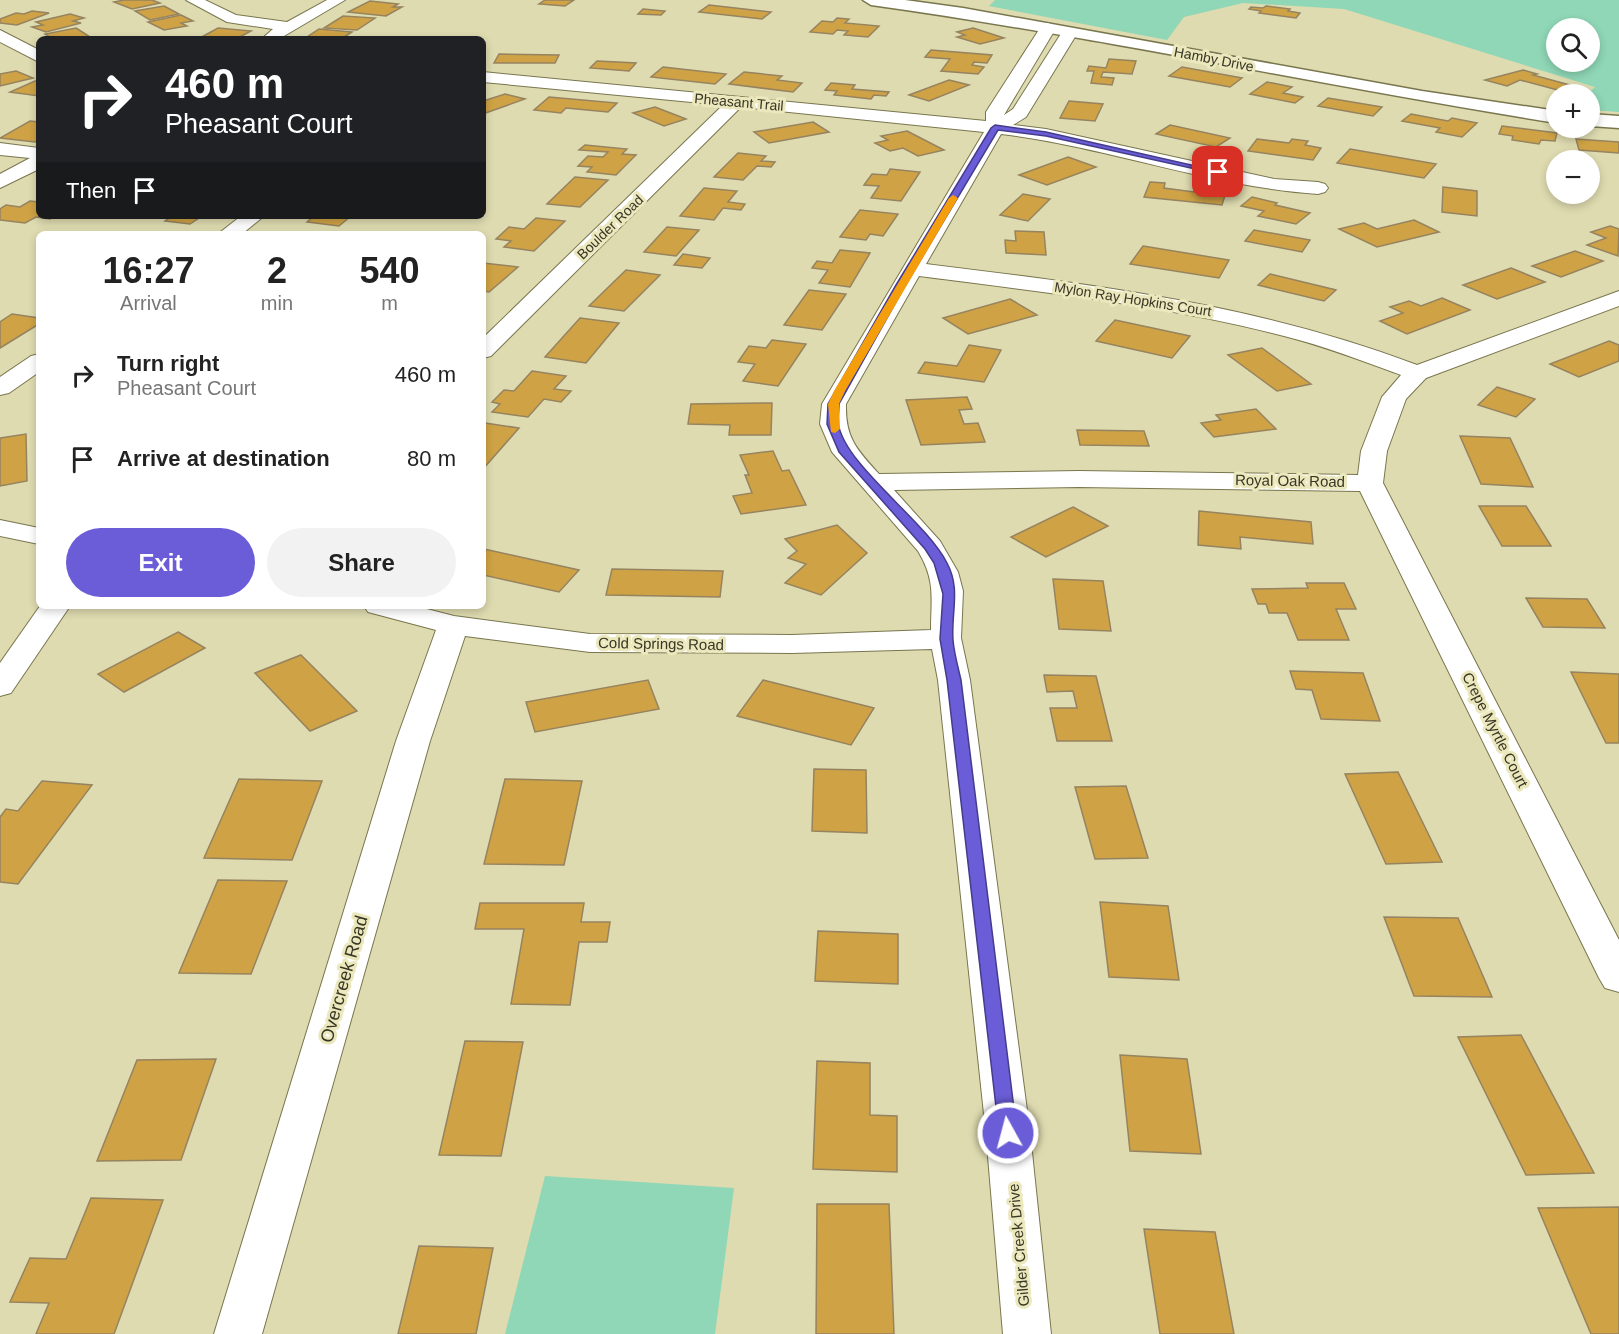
<!DOCTYPE html>
<html lang="en">
<head>
<meta charset="utf-8">
<style>
	:root { --surface:#fff; --page:#f2f2f2; --text:#222; --muted:#767676; --accent:#6a5dd7 }
	body { margin:0; font-family:Helvetica,sans-serif; background:var(--page); color:var(--text); height:100vh; display:flex; flex-direction:column; font-size:22px; white-space:nowrap }
	* { box-sizing:border-box; margin:0 }
	p { font-size:20px; color:var(--muted) }
	.icon { flex:none; width:33px; height:33px; fill:none; stroke:currentColor; stroke-width:2; stroke-linecap:round; stroke-linejoin:round }
	.map { position:relative; flex:1; overflow:hidden }
	.side { position:absolute; left:36px; top:231px; width:450px; height:378px; display:flex; flex-direction:column; background:var(--surface); border-radius:9px; box-shadow:0 3px 9px #0003 }
	.side>* { flex:none }
	.top-card { position:absolute; left:36px; top:36px; width:450px; height:183px; border-radius:9px; box-shadow:0 3px 9px #0003; background:#202124; color:#fff; overflow:hidden }
	.buttons { position:absolute; left:1546px; top:18px; display:grid; gap:12px }
	.buttons a { display:grid; place-items:center; width:54px; height:54px; border-radius:50%; background:var(--surface); box-shadow:0 3px 9px #0003; font-size:30px }
	.pin { position:absolute; display:grid; place-items:center; width:51px; height:51px; color:#fff; margin:-26px; border-radius:12px; box-shadow:0 3px 9px #0006 }
	.me { position:absolute; width:66px; margin:-33px; rotate:353deg; stroke-linejoin:round; filter:drop-shadow(0 0 4px #0008) }
	.turn { display:flex; align-items:center; gap:21px; height:126px; padding:0 30px; font-size:27px }
	.turn .icon { width:78px; height:78px; stroke-width:2.5 }
	.turn b { display:block; font-size:42px; line-height:51px }
	.then { display:flex; align-items:center; height:57px; padding:0 30px; background:#0003; gap:12px; font-size:22px }
	.eta { display:flex; justify-content:space-evenly; align-items:center; height:102px; text-align:center }
	.eta b { font-size:36px; font-weight:700; line-height:42px }
	.cta { display:flex; gap:12px; margin-top:auto; padding:12px 30px }
	.cta a { flex:1; height:69px; border-radius:36px; background:var(--accent); color:#fff; font-size:24px; font-weight:700; line-height:69px; text-align:center }
	.cta a+a { background:var(--page); color:var(--text) }
	ul { padding:0; list-style:none }
	li { display:flex; align-items:center; gap:18px; height:84px; padding:0 30px }
	li div { flex:1 }
	li b { display:block; font-size:22px }
	li em { font-style:normal }
	.map>svg:first-child { display:block }
	.green { fill:#8fd7b6; fill-rule:evenodd }
	.building { fill:#cfa345; stroke:#96835f; stroke-width:1.5 }
	.lines { fill:none; stroke-linecap:round; stroke-linejoin:round }
	.street-casing { stroke:#79764e; stroke-width:2 }
	.secondary-casing { stroke:#79764e; stroke-width:3 }
	.street { fill:#fff; fill-rule:evenodd }
	.secondary { fill:#fff; fill-rule:evenodd }
	.route { fill:#6a5dd7; stroke:#453c8c; stroke-width:1.5 }
	.slow { fill:#f59e0b }
	.labels { text-anchor:middle; stroke-width:6; stroke-linejoin:round; paint-order:stroke }
	.far-street-label { font-size:14px; fill:#383625; stroke:#ebe8bd }
	.street-label { font-size:15px; fill:#383625; stroke:#ebe8bd }
	.near-street-label { font-size:18px; fill:#383625; stroke:#ebe8bd }
</style>
</head>
<body>
<div class="map">
<svg width="1619" height="1334" viewBox="0 0 1619 1334">
	<rect width="100%" height="100%" fill="#dedbb0"/>
	<g class="green">
		<path d="M995,0H1619V112L1590,110V94H1587L1595,87L1344,9L1243,3L1184,17L1167,40L989,6ZM1557,28H1590V62H1557Z"/>
		<polygon points="545,1176 734,1188 715,1334 505,1334"/>
	</g>
	<g class="building">
		<polygon points="124,0 152,0 160,3 132,9 114,2"/>
		<polygon points="545,0 574,0 565,6 539,4"/>
		<polygon points="370,1 398,4 393,7 402,7 386,16 348,12"/>
		<polygon points="709,5 771,12 762,19 699,12"/>
		<polygon points="164,6 179,14 150,20 135,11"/>
		<polygon points="1266,6 1290,9 1288,11 1300,13 1296,18 1259,13 1261,11 1249,9 1251,7 1263,8"/>
		<polygon points="643,9 665,11 661,15 638,14"/>
		<polygon points="32,11 49,13 17,25 0,23 0,19 16,13 24,14"/>
		<polygon points="70,14 84,18 73,21 81,23 46,32 32,27 43,25 36,22"/>
		<polygon points="181,15 193,21 181,23 187,26 164,30 148,22"/>
		<polygon points="343,16 375,18 357,30 324,28"/>
		<polygon points="837,18 849,19 845,23 879,26 868,37 844,35 848,31 837,30 833,34 810,32 822,21 833,22"/>
		<polygon points="76,28 90,37 53,39 45,34"/>
		<polygon points="218,28 251,31 236,39 198,39"/>
		<polygon points="973,28 1004,38 980,44 957,37 965,35 957,32"/>
		<polygon points="319,29 352,32 341,39 304,39"/>
		<polygon points="931,50 992,55 987,63 974,62 972,65 984,67 978,74 941,71 950,59 925,57"/>
		<polygon points="499,54 559,55 555,63 494,63"/>
		<polygon points="1109,59 1136,61 1132,74 1103,72 1101,77 1114,78 1112,85 1091,83 1094,71 1087,71 1089,66 1106,68"/>
		<polygon points="597,61 636,63 629,71 590,68"/>
		<polygon points="663,67 726,74 715,84 651,77"/>
		<polygon points="1182,67 1242,78 1230,87 1169,76"/>
		<polygon points="1523,70 1537,74 1533,75 1577,87 1565,92 1520,80 1507,86 1485,80"/>
		<polygon points="16,71 33,78 0,86 0,74"/>
		<polygon points="744,72 782,76 777,80 802,83 793,92 729,84"/>
		<polygon points="949,80 969,85 929,101 909,95"/>
		<polygon points="35,81 39,81 39,96 10,92"/>
		<polygon points="1267,82 1292,87 1283,93 1303,97 1295,103 1250,94"/>
		<polygon points="831,83 855,85 852,89 889,92 886,96 874,95 871,99 834,95 837,91 825,90"/>
		<polygon points="505,94 525,99 483,114 483,101"/>
		<polygon points="549,97 617,103 608,112 566,108 561,113 534,110"/>
		<polygon points="1328,98 1382,107 1373,116 1318,106"/>
		<polygon points="1069,101 1103,104 1095,121 1060,118"/>
		<polygon points="655,107 686,119 664,126 633,113"/>
		<polygon points="1411,114 1448,121 1452,118 1477,123 1462,137 1436,132 1440,128 1402,121"/>
		<polygon points="30,121 39,122 39,140 35,142 0,138"/>
		<polygon points="813,122 829,132 769,143 754,132"/>
		<polygon points="1170,125 1230,138 1216,147 1156,134"/>
		<polygon points="1502,126 1557,133 1555,141 1541,140 1539,144 1512,140 1513,136 1499,134"/>
		<polygon points="907,131 944,150 918,156 903,148 890,151 875,143 888,140 881,136"/>
		<polygon points="1257,139 1289,143 1292,139 1308,141 1305,145 1321,148 1313,160 1248,151"/>
		<polygon points="1576,139 1619,142 1619,153 1579,150"/>
		<polygon points="585,145 627,149 622,154 636,155 616,175 587,172 592,167 578,166 588,156 603,157 608,152 579,150"/>
		<polygon points="1350,149 1436,164 1424,178 1337,163"/>
		<polygon points="738,153 766,156 761,161 775,162 771,167 757,166 743,180 714,177"/>
		<polygon points="1068,157 1096,167 1047,185 1019,175"/>
		<polygon points="890,169 920,172 901,201 871,198 879,186 864,185 872,174 887,175"/>
		<polygon points="575,177 608,180 580,207 547,204"/>
		<polygon points="1150,182 1165,183 1164,188 1194,192 1196,186 1227,189 1222,205 1144,197"/>
		<polygon points="1443,187 1477,191 1477,216 1442,212"/>
		<polygon points="704,188 737,191 728,202 745,204 741,210 723,208 714,220 680,216"/>
		<polygon points="1023,194 1050,199 1028,221 1000,215"/>
		<polygon points="1252,197 1277,203 1275,205 1310,213 1296,224 1258,216 1264,211 1241,206"/>
		<polygon points="30,201 39,202 39,216 55,216 50,219 36,217 25,223 0,220 0,209 6,205 20,207"/>
		<polygon points="860,210 898,214 883,236 870,234 866,240 840,237"/>
		<polygon points="172,216 202,216 190,224 165,221"/>
		<polygon points="314,216 351,216 339,226 307,222"/>
		<polygon points="536,218 565,221 534,251 504,247 511,241 496,239 509,227 524,229"/>
		<polygon points="1414,220 1439,232 1377,247 1339,229 1364,223 1377,229"/>
		<polygon points="1610,226 1619,229 1618,256 1587,245 1606,238 1591,232"/>
		<polygon points="667,227 699,230 676,256 644,252"/>
		<polygon points="1254,230 1310,240 1302,252 1245,241"/>
		<polygon points="1015,231 1044,232 1046,255 1006,253 1005,240 1016,241"/>
		<polygon points="1143,246 1229,260 1219,278 1130,264"/>
		<polygon points="840,250 870,253 850,287 819,283 828,270 812,268 817,261 832,263"/>
		<polygon points="1575,251 1603,261 1561,277 1532,266"/>
		<polygon points="683,254 710,258 702,268 674,265"/>
		<polygon points="483,263 518,267 489,292 483,291"/>
		<polygon points="1511,268 1545,282 1497,299 1463,285"/>
		<polygon points="626,270 660,275 624,311 589,306"/>
		<polygon points="1270,274 1336,290 1324,301 1258,285"/>
		<polygon points="809,290 846,294 822,330 784,325"/>
		<polygon points="1442,298 1470,310 1407,334 1380,321 1403,313 1390,307 1409,301 1421,306"/>
		<polygon points="1010,299 1037,315 968,334 943,318"/>
		<polygon points="12,314 39,318 39,324 0,348 0,322"/>
		<polygon points="580,318 619,323 586,363 545,357"/>
		<polygon points="1115,320 1190,336 1172,358 1096,341"/>
		<polygon points="772,340 806,344 778,386 743,381 755,364 738,362 749,346 766,348"/>
		<polygon points="1609,341 1619,345 1619,361 1579,377 1550,364"/>
		<polygon points="969,345 1001,350 984,382 918,373 925,362 957,366"/>
		<polygon points="1262,348 1311,384 1277,391 1228,355"/>
		<polygon points="532,371 566,376 554,389 571,391 561,402 544,399 528,417 492,412 500,404 492,402 504,390 514,391"/>
		<polygon points="1497,387 1535,399 1516,417 1478,405"/>
		<polygon points="967,397 972,409 959,410 964,424 978,423 985,442 921,445 906,400"/>
		<polygon points="772,403 771,435 729,435 730,425 688,424 691,404"/>
		<polygon points="1256,409 1276,429 1214,437 1201,423 1221,420 1216,415"/>
		<polygon points="485,423 519,428 483,469 483,425"/>
		<polygon points="1077,430 1144,431 1149,446 1080,445"/>
		<polygon points="26,434 27,481 0,486 0,438"/>
		<polygon points="1460,436 1510,438 1533,487 1481,484"/>
		<polygon points="773,451 782,471 789,470 806,505 741,514 733,496 752,493 745,475 749,475 740,455"/>
		<polygon points="1479,506 1526,506 1551,546 1502,546"/>
		<polygon points="1073,507 1108,526 1046,557 1011,537"/>
		<polygon points="1199,511 1311,522 1313,544 1240,537 1241,549 1198,545"/>
		<polygon points="837,525 867,553 821,595 785,583 806,564 788,558 797,551 785,539"/>
		<polygon points="484,549 579,570 559,592 483,575"/>
		<polygon points="612,569 723,571 720,597 606,595"/>
		<polygon points="1053,579 1103,581 1111,631 1059,629"/>
		<polygon points="1306,583 1344,583 1356,609 1336,609 1349,640 1298,640 1287,613 1269,613 1266,604 1258,604 1252,589 1308,588"/>
		<polygon points="1526,598 1587,599 1605,628 1543,627"/>
		<polygon points="178,632 205,648 124,692 98,674"/>
		<polygon points="301,655 357,711 310,731 255,673"/>
		<polygon points="1290,671 1363,673 1380,721 1321,719 1312,690 1296,689"/>
		<polygon points="1571,672 1619,674 1619,743 1606,743"/>
		<polygon points="1044,675 1096,676 1112,741 1057,741 1050,708 1077,708 1073,691 1047,692"/>
		<polygon points="648,680 659,709 535,732 526,702"/>
		<polygon points="763,680 874,708 851,745 737,716"/>
		<polygon points="814,769 866,770 867,833 812,831"/>
		<polygon points="1398,772 1442,862 1386,864 1345,774"/>
		<polygon points="239,779 322,781 292,860 204,858"/>
		<polygon points="505,779 582,781 564,865 484,864"/>
		<polygon points="42,781 92,785 18,884 0,882 0,817 6,809 18,811"/>
		<polygon points="1126,786 1148,858 1095,859 1075,787"/>
		<polygon points="218,880 287,881 251,974 179,973"/>
		<polygon points="1100,902 1168,906 1179,980 1109,977"/>
		<polygon points="480,903 584,903 581,922 610,922 607,942 579,942 570,1005 511,1004 524,929 475,929"/>
		<polygon points="1384,917 1458,918 1492,997 1414,996"/>
		<polygon points="818,931 898,934 898,984 815,981"/>
		<polygon points="1521,1035 1594,1173 1526,1175 1458,1037"/>
		<polygon points="465,1041 523,1042 501,1156 439,1155"/>
		<polygon points="1120,1055 1187,1059 1201,1154 1130,1151"/>
		<polygon points="216,1059 181,1160 97,1161 137,1060"/>
		<polygon points="817,1061 870,1063 870,1115 897,1116 897,1172 813,1169"/>
		<polygon points="91,1198 163,1200 114,1334 36,1334 49,1303 10,1302 30,1258 66,1259"/>
		<polygon points="817,1204 889,1204 894,1334 816,1334"/>
		<polygon points="1619,1207 1619,1334 1591,1334 1538,1208"/>
		<polygon points="1144,1229 1215,1232 1234,1334 1160,1334"/>
		<polygon points="419,1246 493,1248 476,1334 398,1334"/>
	</g>
	<g class="lines">
		<g class="street-casing">
			<g id="street">
				<polygon points="186,0 205,0 236,15 287,22 327,0 345,0 279,39 267,39 265,36 273,29 227,22"/>
				<path d="M1048,23L1056,28L1004,115L1013,109L1064,29H1076L1078,32L1026,117L1013,125L1046,129L1274,179L1318,182L1325,184L1328,188L1325,192L1318,194C1211,187 1108,147 1001,134L926,264C1096,285 1256,304 1417,365L1619,291V306L1426,378L1406,399L1387,451L1383,483L1619,940V992L1605,988L1599,978L1360,491L1079,487L894,490L940,541L958,572L963,591L961,638L970,680L1030,1133L1051,1334H1003L986,1133L938,680L932,649L792,653L590,652L465,636L430,741L262,1334H214L396,741L436,630L368,612L364,606H415L454,616L590,634L792,635L931,630C931,598 936,581 918,551L832,452L820,424L822,404L984,132L741,107L491,356L483,358V338L723,105L483,82V72L986,121V112L1042,25ZM919,276C1042,292 1165,305 1284,336C1324,346 1363,361 1401,375L1382,397L1361,451L1358,475L1079,471L879,474C857,450 845,438 846,404Z"/>
				<polygon points="0,30 39,50 39,62 0,42"/>
				<polygon points="0,143 39,148 39,169 0,188 0,174 30,158 0,155"/>
				<polygon points="241,216 264,216 242,234 218,234"/>
				<polygon points="39,354 39,372 9,393 0,395 0,377 31,356"/>
				<polygon points="0,520 39,528 39,544 0,536"/>
				<polygon points="40,606 70,606 11,693 0,696 0,663"/>
			</g>
		</g>
		<g class="secondary-casing">
			<g id="secondary">
				<path d="M863,0H905L963,8L1422,91L1557,111V123C1328,87 1101,37 871,5Z"/>
				<polygon points="1590,114 1619,116 1619,128 1590,126"/>
			</g>
		</g>
		<use href="#street" class="street"/>
		<use href="#secondary" class="secondary"/>
	</g>
	<path class="route" d="M995,125L1046,132L1222,172L1218,174L1046,136L998,130L905,286L839,404C839,410 838,417 838,423C845,466 925,520 947,563C961,589 951,612 953,640C954,653 958,667 961,680L1017,1133L1014,1139L1008,1141L1001,1139L999,1133L947,680L940,639L943,594L934,563L925,549L839,452L827,424L828,404L896,285L991,128Z"/>
	<polygon class="slow" points="953,195 958,198 845,391 839,404 840,429 835,433 831,432 828,404 834,391 949,198"/>
	<g class="labels">
		<g class="far-street-label">
			<text transform="translate(1214 59) rotate(11)" y="5">Hamby Drive</text>
			<text transform="translate(739 102) rotate(5)" y="5">Pheasant Trail</text>
			<text transform="translate(610 227) rotate(-44)" y="5">Boulder Road</text>
			<text transform="translate(1133 299) rotate(9)" y="5">Mylon Ray Hopkins Court</text>
		</g>
		<g class="street-label">
			<text transform="translate(1290 481) rotate(1)" y="5">Royal Oak Road</text>
			<text transform="translate(661 644) rotate(1)" y="5">Cold Springs Road</text>
			<text transform="translate(1495 730) rotate(63)" y="5">Crepe Myrtle Court</text>
			<text transform="translate(1019 1245) rotate(-95)" y="5">Gilder Creek Drive</text>
		</g>
		<g class="near-street-label">
			<text transform="translate(344 979) rotate(-74)" y="6">Overcreek Road</text>
		</g>
	</g>
</svg>
<div class="buttons">
<a><svg class="icon" aria-label="search" viewBox="0 0 24 24"><circle cx="10" cy="10" r="6"/><path d="M15 15l6 6"/></svg></a>
<a>+</a>
<a>−</a>
</div>
<div class="pin" style="left:1218px;top:172px;background:#d93025"><svg class="icon" aria-label="arrive" viewBox="0 0 24 24"><path d="M6 21V4h12l-3 4 3 4H6"/></svg></div>
<svg class="me" style="left:1008px;top:1133px" viewBox="-20 -20 40 40"><circle r="17" fill="#6a5dd7" stroke="#fff" stroke-width="3"/><path d="M0-11L8 9 0 5-8 9z" fill="#fff"/></svg>
<div class="top-card">
<div class="turn"><svg class="icon" aria-label="right" viewBox="0 0 24 24"><path d="M7 20v-9h11M14 6l5 5-5 5"/></svg><div><b>460 m</b>Pheasant Court</div></div>
<div class="then">Then<svg class="icon" aria-label="arrive" viewBox="0 0 24 24"><path d="M6 21V4h12l-3 4 3 4H6"/></svg></div>
</div>
<section class="side">
<div class="eta">
<div><b>16:27</b><p>Arrival</p></div>
<div><b>2</b><p>min</p></div>
<div><b>540</b><p>m</p></div>
</div>
<ul>
<li><svg class="icon" aria-label="right" viewBox="0 0 24 24"><path d="M7 20v-9h11M14 6l5 5-5 5"/></svg><div><b>Turn right</b><p>Pheasant Court</p></div><em>460 m</em></li>
<li><svg class="icon" aria-label="arrive" viewBox="0 0 24 24"><path d="M6 21V4h12l-3 4 3 4H6"/></svg><div><b>Arrive at destination</b></div><em>80 m</em></li>
</ul>
<div class="cta"><a>Exit</a><a>Share</a></div>
</section>
</div>
</body>
</html>
